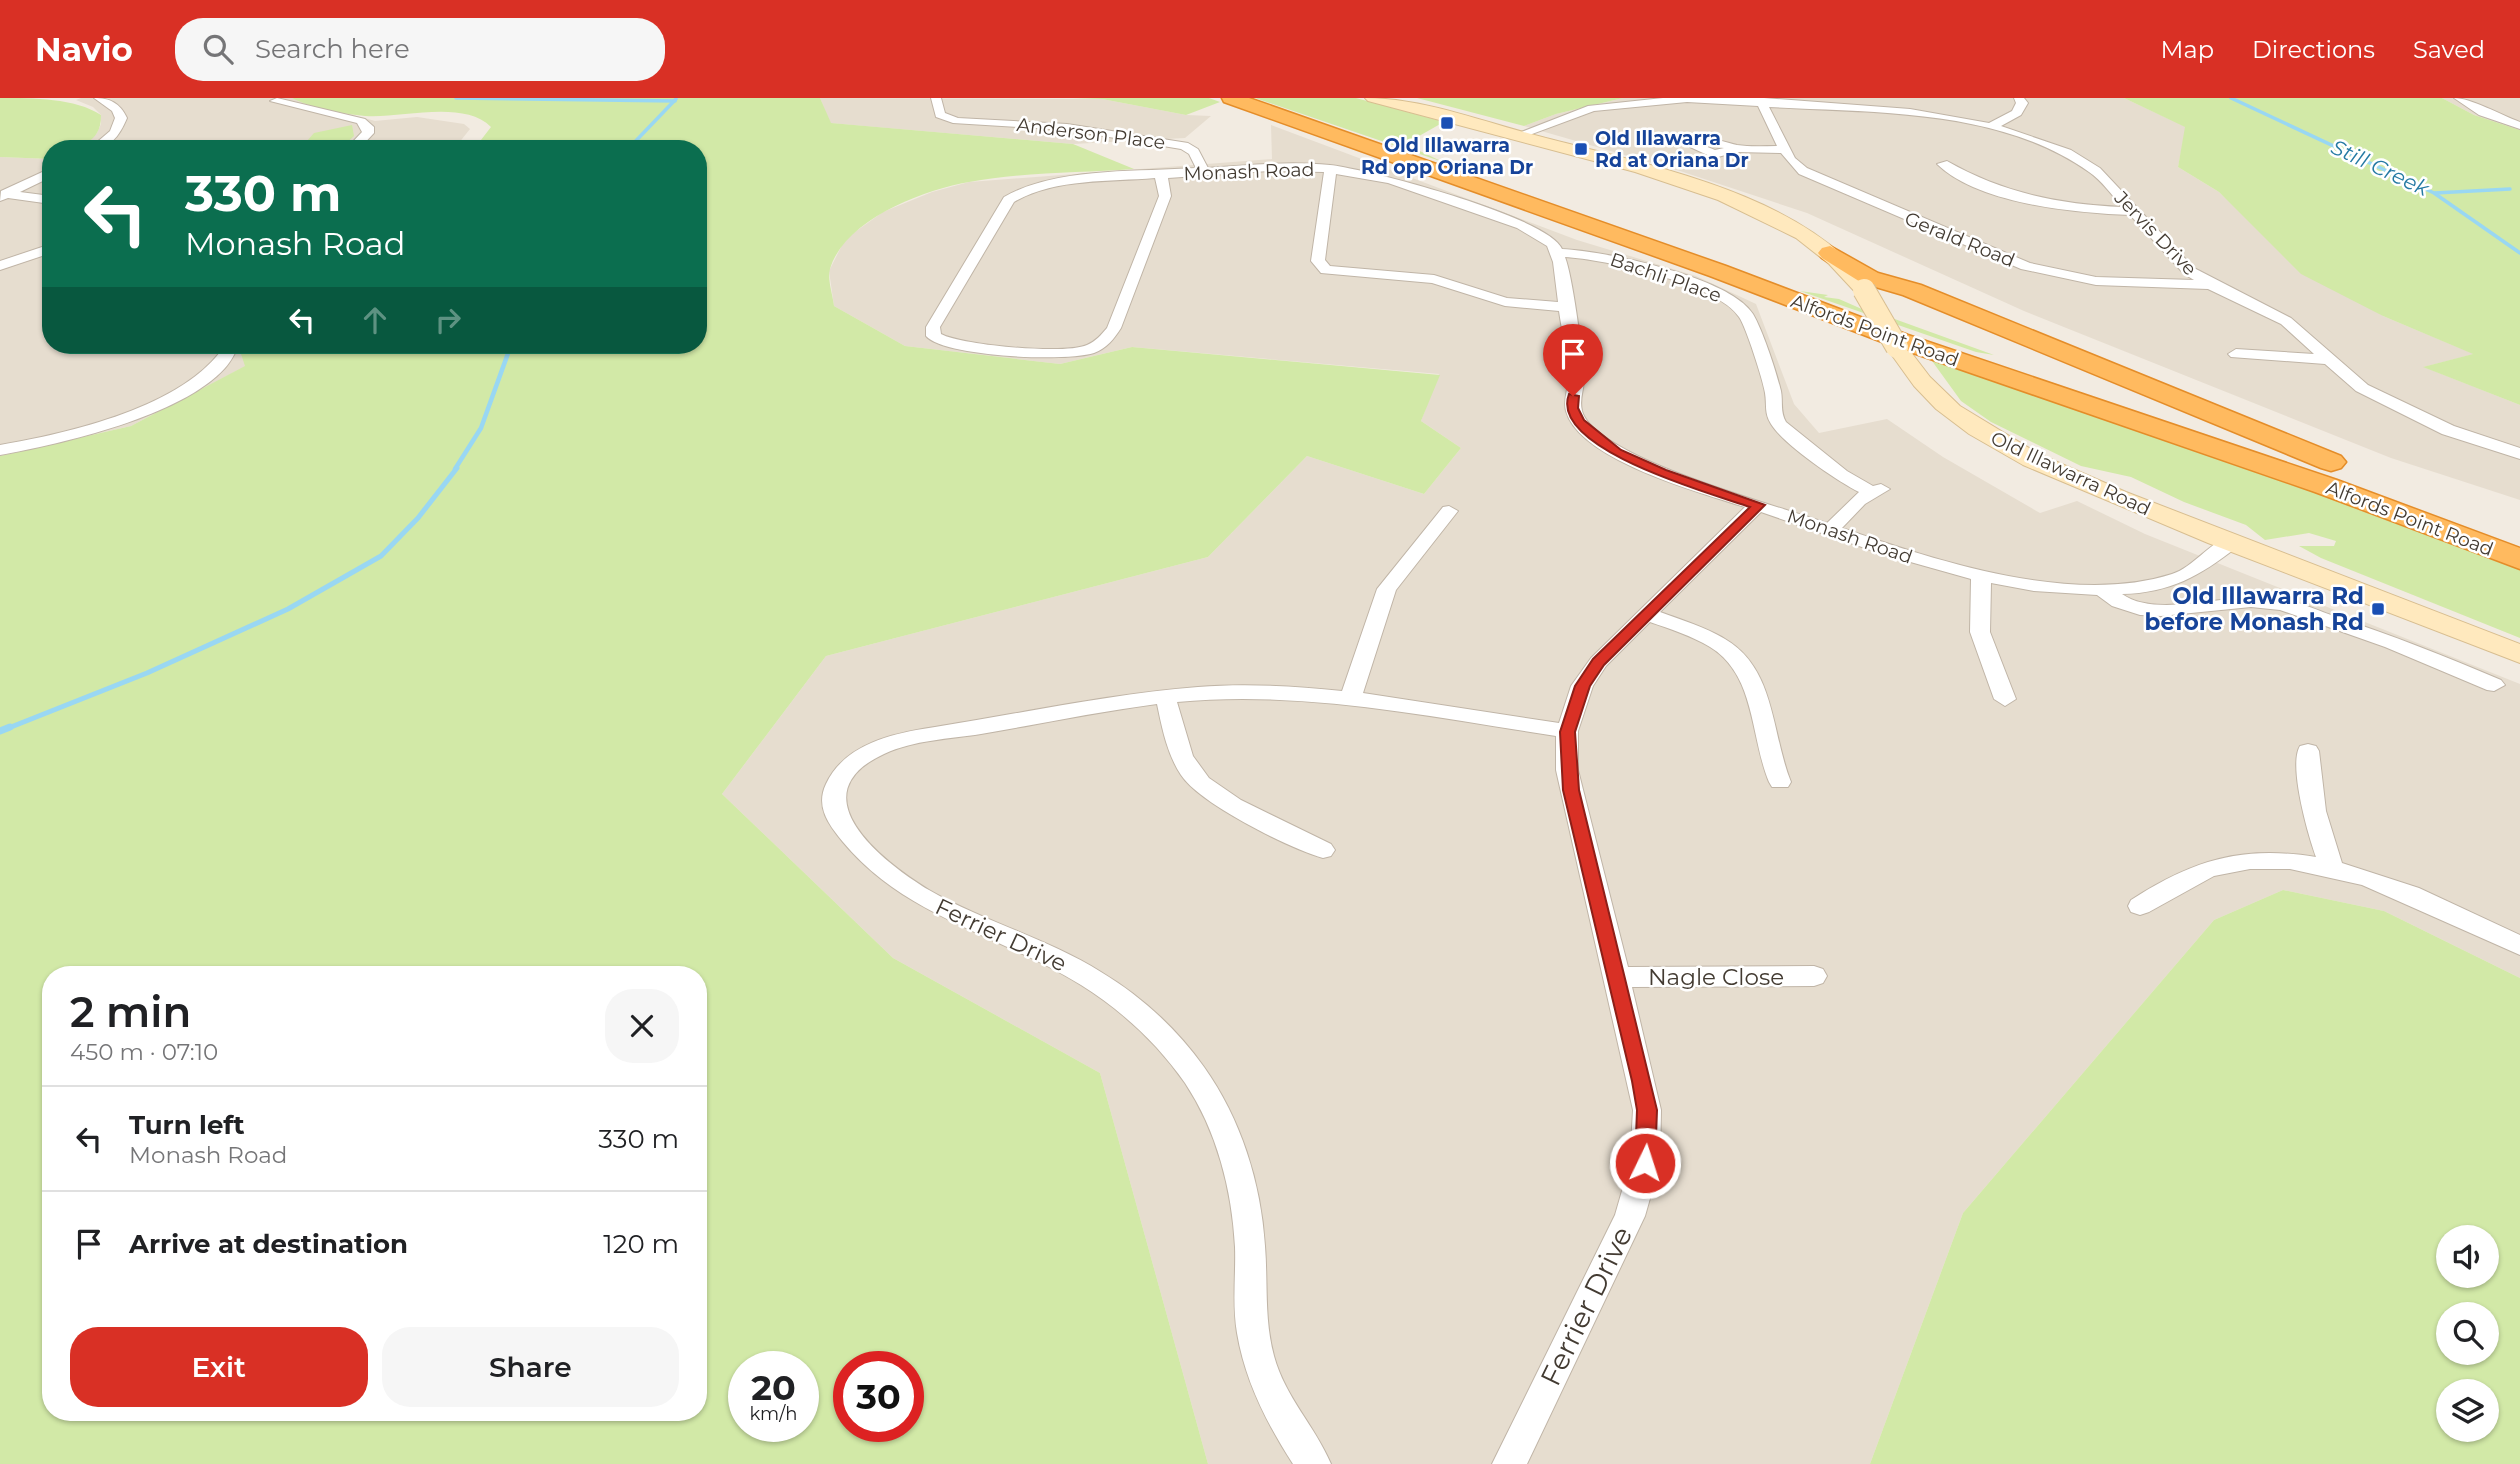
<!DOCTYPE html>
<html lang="en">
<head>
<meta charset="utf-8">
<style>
	:root { --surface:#fff; --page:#f6f6f6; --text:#202124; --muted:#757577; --line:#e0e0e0; --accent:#d93025 }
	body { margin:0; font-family:Montserrat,sans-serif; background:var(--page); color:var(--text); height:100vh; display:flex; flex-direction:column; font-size:26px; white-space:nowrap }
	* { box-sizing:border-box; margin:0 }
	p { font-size:23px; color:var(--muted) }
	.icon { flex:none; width:38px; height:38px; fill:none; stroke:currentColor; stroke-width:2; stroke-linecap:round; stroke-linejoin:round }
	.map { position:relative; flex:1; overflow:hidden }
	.sheet { position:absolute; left:42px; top:868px; width:665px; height:455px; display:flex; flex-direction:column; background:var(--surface); border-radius:28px; box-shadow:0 2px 5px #0004 }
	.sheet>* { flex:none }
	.hud { position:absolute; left:42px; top:42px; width:665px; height:214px; border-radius:28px; box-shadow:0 2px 5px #0004; background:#0b6e4f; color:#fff; overflow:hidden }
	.buttons { position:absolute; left:2436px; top:1127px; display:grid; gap:14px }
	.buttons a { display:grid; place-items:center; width:63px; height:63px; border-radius:50%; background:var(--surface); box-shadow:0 2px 5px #0004; font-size:35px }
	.speed { position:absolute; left:728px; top:1253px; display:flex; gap:14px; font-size:35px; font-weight:700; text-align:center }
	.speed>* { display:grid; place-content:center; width:91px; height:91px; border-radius:50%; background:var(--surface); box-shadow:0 2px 5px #0004; line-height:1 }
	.speed small { font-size:18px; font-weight:400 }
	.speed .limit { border:10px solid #d22; background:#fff; color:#111 }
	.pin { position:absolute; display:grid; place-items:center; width:60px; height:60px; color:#fff; margin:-72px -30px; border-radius:50% 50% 50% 0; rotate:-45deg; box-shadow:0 0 7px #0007 }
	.pin .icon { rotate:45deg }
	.me { position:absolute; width:77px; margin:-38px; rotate:4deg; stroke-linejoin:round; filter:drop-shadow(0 0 5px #0008) }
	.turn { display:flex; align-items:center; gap:24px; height:147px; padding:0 28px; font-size:32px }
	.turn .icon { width:91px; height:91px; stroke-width:2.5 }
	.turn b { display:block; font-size:49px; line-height:60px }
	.lanes { display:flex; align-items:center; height:66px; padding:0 28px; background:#0003; justify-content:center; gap:35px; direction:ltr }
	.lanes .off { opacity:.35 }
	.round { display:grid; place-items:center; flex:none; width:74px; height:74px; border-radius:28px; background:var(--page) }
	.summary { display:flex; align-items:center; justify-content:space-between; height:119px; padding:0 28px }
	h1 { font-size:42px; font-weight:600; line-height:52px }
	.primary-button { display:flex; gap:14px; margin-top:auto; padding:14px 28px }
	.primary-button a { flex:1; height:80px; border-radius:28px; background:var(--accent); color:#fff; font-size:28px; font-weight:600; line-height:80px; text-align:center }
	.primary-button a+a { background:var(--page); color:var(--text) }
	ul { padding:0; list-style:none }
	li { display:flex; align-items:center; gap:21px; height:105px; padding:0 28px; border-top:2px solid var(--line) }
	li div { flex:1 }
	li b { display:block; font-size:26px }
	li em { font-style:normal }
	header { display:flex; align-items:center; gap:42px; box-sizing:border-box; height:98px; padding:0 35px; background:var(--accent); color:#fff }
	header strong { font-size:33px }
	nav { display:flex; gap:38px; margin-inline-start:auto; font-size:24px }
	.search { width:490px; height:63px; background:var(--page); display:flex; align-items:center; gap:18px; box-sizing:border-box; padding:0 24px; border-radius:28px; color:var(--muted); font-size:26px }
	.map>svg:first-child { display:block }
	.residential { fill:#e6ddcf }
	.green { fill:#d2e9a7; fill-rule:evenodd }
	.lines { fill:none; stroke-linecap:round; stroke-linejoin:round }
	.stream-far3 { stroke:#99d7f3; stroke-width:3.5 }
	.stream-far2 { stroke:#99d7f3; stroke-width:4.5 }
	.stream-far1 { stroke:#99d7f3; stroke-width:5 }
	.stream { stroke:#99d7f3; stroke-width:7 }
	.street-casing { stroke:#c0b5a7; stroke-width:2 }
	.secondary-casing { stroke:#d8be90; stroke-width:2 }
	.highway-casing { stroke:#e48d29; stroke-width:3 }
	.street { fill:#fff; fill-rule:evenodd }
	.secondary { fill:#ffe9be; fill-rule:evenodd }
	.highway { fill:#ffba5f; fill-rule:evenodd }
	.secondary-bridge-casing { stroke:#d8be90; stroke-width:24; stroke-linecap:butt }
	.secondary-bridge { stroke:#ffe9be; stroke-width:22 }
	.route { fill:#d93025; stroke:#8d1f18; stroke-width:2 }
	.transit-dot { fill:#1a4fb4; stroke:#fff; stroke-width:2.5 }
	.labels { text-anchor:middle; stroke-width:5; stroke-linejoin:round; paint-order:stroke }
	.far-street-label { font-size:19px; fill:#433b32; stroke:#fff }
	.far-transit-label { font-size:19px; font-weight:bold; fill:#164399; stroke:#fff; text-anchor:start }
	.far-water-label { font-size:21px; font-style:italic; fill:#257aa3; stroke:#fff }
	.transit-label { font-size:23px; font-weight:bold; fill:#164399; stroke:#fff; text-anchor:end }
	.street-label { font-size:23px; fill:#433b32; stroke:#fff }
	.near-street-label { font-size:28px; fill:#433b32; stroke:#fff }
</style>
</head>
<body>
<header>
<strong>Navio</strong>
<div class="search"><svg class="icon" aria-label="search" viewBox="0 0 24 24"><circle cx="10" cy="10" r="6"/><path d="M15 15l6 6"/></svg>Search here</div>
<nav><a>Map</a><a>Directions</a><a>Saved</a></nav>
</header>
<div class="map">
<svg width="2520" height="1366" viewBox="0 0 2520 1366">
	<rect width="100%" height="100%" fill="#f2ebe1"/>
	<g class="residential">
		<polygon points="81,0 292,0 375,23 417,19 464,26 470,31 454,51 78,51 97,35 101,26 101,17 93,9 76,2"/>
		<polygon points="820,0 1102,1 1186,17 1211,18 1185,40 1073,46 830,25"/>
		<polygon points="1623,0 2124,0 2186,29 2178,69 2219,94 2249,122 2383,218 2474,256 2424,269 2520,307 2520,402 2391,360 2024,213 1807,115 1680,73 1524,28 1556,16"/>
		<polygon points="2442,0 2520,0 2520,32 2474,17"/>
		<polygon points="1271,27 1577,142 1696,178 1756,206 1794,306 1819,335 1887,321 1943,359 2040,415 2077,403 2145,436 2520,586 2520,880 2384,813 2283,792 2214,822 1963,1115 1870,1366 1208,1366 1100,975 893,860 722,696 826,558 1208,459 1307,358 1424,396 1461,350 1421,323 1439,276 1132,249 1060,266 905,248 834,208 829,173 845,141 883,114 932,94 969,84 1272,61"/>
		<polygon points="0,59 51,61 51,247 238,247 246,268 131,328 0,358"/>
	</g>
	<g class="green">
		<path d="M0,0C34,0 75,0 101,17C102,47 75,51 51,51V61L0,59Z"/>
		<path d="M292,0H820L831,25L1073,46L1134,71C1080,75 1022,74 969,84C923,92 844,122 830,171C827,181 833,198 834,208L905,248L1060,266L1132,249L1440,277L1421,323L1461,350L1424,396L1307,358L1208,459L826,558L722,696L893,860L1100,975L1208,1366H0V358L131,328L245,268L238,247H698V51H474L491,29C463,1 399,21 365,18C344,16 311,10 292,0ZM51,877H698V1314H51ZM744,1269H803V1328H744ZM849,1269H908V1328H849Z"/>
		<polygon points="1073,0 1209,0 1220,4 1186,17 1102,1"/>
		<polygon points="1255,0 1356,0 1437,22 1442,25 1405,46 1443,64"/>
		<polygon points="1417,0 1623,0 1556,16 1524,28"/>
		<polygon points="2124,0 2442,0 2474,17 2520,32 2520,307 2423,269 2473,256 2383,218 2301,176 2219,94 2178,69 2185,29"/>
		<polygon points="352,27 354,38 340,51 300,51 314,35"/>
		<polygon points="1800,193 1828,197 1824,199 1839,201 1864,212 1867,211 1994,257 1976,254"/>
		<polygon points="1927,256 2520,465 2520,540 2321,460 2299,448 2334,448 2336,443 2309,435 2265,442 2246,427 2184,404 2131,379 2081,368 1991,324 1961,303"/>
		<path d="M2283,792L2384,813L2520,880V1366H1870L1963,1115L2214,822ZM2448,1139H2487V1178H2448ZM2448,1216H2487V1255H2448ZM2448,1293H2487V1332H2448Z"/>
	</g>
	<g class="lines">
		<g class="stream-far3">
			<polyline points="456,0 675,3"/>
			<polyline points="2231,0 2434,95 2520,155"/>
			<polyline points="628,51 676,1"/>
			<polyline points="2435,95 2510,91"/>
		</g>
		<polyline class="stream-far2" points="455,371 481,330 511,247"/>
		<polyline class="stream-far1" points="6,631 147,575 288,511 381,458 418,420 457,370"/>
		<polyline class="stream" points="0,633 10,629"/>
		<g class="street-casing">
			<g id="street">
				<path d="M94,0C110,0 120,5 127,20C119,39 110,51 89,51L110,33L115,20L112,13Z"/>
				<polygon points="277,0 365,21 374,29 374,35 359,51 346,51 362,34 357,25 270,3"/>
				<path d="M931,0H941L945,15L958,20L1067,26L1188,45L1198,51L1208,70C1248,67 1289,63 1330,67C1368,71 1549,119 1562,151C1605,153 1730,179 1753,216C1763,233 1776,273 1781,293C1783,304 1780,314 1786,324L1847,373L1873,388L1881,386L1890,391L1865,406L1842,430C1937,463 2073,508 2172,476C2194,469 2208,445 2230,439L2237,441L2239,445L2237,449C2200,478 2170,495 2122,496C2157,521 2228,495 2270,499C2293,501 2314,511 2336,519C2392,537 2447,559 2501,582L2505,587L2494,593L2487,592L2385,549L2280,512L2251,509L2161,518L2140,517L2112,508L2097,497L2034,493L1991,485L1990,534L2016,601L2005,608L1994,601L1970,534L1971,481L1882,456L1761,414L1660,514C1682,522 1705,529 1725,541C1776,571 1771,635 1791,684L1788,689H1772L1769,684C1750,639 1756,577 1710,549C1692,538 1670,531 1650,524L1606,568L1593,588L1578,633V672L1628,869L1814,868L1823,871L1827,878L1823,885L1814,888L1632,889L1661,1012L1660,1065L1645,1118L1527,1366H1492L1615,1117L1630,1065L1633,1012L1556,672V638C1430,619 1305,592 1177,604L1193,658L1209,680L1241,702L1331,746L1335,752L1331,758L1323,760C1289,750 1200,706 1181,677C1167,656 1162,630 1157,606C1097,614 1039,626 981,636C949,641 914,642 884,656C797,696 881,763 929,792C984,824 1047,840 1101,874C1141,898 1177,931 1204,969C1241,1021 1261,1085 1265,1148C1268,1185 1264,1221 1274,1258C1285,1299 1315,1328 1331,1366H1293C1267,1326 1245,1283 1237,1235C1232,1206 1236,1177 1235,1149C1232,1092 1217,1033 1185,985C1158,946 1121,912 1081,887C1001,837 906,820 843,744C829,727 815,709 826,686C845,645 895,635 935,629C1023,615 1110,596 1198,589C1246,585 1294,588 1342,593L1377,491L1443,409L1449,408L1458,413L1396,492L1363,595L1559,625L1571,588L1591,560L1745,409C1701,395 1579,362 1566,313C1563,302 1568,293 1568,282C1569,260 1562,235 1559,213L1505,208L1432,185L1321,175L1311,163L1324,74L1269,73L1168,80L1171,98L1121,230C1114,241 1107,250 1094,255C1067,264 944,259 926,238V229L1004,99C1056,69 1137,74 1196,70L1189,56L1181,51L1067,32L953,25L936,19ZM1336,76L1388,85L1517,130L1547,148L1553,164L1558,204L1507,200L1434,177L1330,168L1325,162ZM1155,80L1159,98L1107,230C1101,237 1096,243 1087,247C1065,257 961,247 941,236L940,229L1014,104C1055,80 1109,84 1155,80ZM1565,159C1603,161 1718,186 1739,219C1746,229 1763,282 1765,295C1767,307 1764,315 1771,326C1784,347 1836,382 1859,394L1827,425C1779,408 1595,360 1582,313C1579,301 1584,292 1584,281C1583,258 1573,180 1565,159Z"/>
				<path d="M1663,0H1764L1910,11L1989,25L2012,13L2016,5L2014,0H2024L2028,5L2021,17L2001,28L2071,52L2100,70L2194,170L2291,220L2368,287L2454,328L2520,350V361L2442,336L2356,293L2325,266L2231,259L2228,256L2236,251L2314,256L2281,226L2208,191L2096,187L2021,171L1799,76L1781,55L1737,54L1714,60L1690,49C1704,34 1722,44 1737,47C1750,49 1764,48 1777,48L1758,8L1687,4L1594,13L1521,40L1511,38L1588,8ZM1769,9C1874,15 1999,10 2089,74C2102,83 2112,97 2122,109C2059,106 2003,95 1947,63L1937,66C1978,106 2075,115 2130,117L2184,176L2194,182L2096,179L2030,165L1807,70L1795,60ZM1705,48L1724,50L1715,52Z"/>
				<path d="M2454,0C2471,0 2501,17 2520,24V31L2479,17Z"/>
				<polygon points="51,70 51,79 20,94 51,98 51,106 8,100 0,103 1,93"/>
				<polygon points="51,146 51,155 0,172 0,163"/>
				<path d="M225,247H240C235,254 231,264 225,270C182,318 62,346 0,357V347C69,335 185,309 225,247Z"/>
				<path d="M2308,646L2316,648L2319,653L2326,713L2342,765L2419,790L2520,837V857L2362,787L2290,771H2250L2214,778L2149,814L2140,817L2131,814L2128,808L2131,802C2193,762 2242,747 2316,759C2308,737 2288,667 2300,648Z"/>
			</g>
		</g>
		<g class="secondary-casing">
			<g id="secondary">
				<path d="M1365,0C1421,0 1478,22 1531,36C1641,66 1804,93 1874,192L1864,198L1857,196L1829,166L1796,140L1718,102L1635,74L1368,3Z"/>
				<polygon points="1897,243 1904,245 1930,279 1960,308 2039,356 2126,394 2520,546 2520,565 2208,445 2023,367 1969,336 1936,311 1914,288 1886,249"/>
			</g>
		</g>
		<g class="highway-casing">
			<g id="highway">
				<polygon points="1222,0 1249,0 1726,168 1908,237 2337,382 2520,450 2520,471 2315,394 1890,247 1710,178 1224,4"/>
				<polygon points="1830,148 1878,175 1921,187 2341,358 2346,364 2341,370 2331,373 2321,370 1903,197 1862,185 1822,160 1818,155 1822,150"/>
			</g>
		</g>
		<use href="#street" class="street"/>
		<use href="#secondary" class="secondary"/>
		<use href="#highway" class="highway"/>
		<g class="secondary-bridge-casing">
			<polyline id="secondary-bridge" points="1864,192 1897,249"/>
		</g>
		<use href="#secondary-bridge" class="secondary-bridge"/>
	</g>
	<path class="route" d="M1569,296L1579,298L1578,310L1584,322L1621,352L1666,372L1765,407L1604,567L1590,588L1575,634L1579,692L1657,1012L1655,1065L1652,1071L1645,1074L1638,1071L1635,1065L1637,1012L1632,983L1563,692L1560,634L1575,588L1593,561L1750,409C1713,396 1548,351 1569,296Z"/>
	<g class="transit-dot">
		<rect x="1440" y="18" width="14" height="14" rx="3.5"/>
		<rect x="1574" y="44" width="14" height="14" rx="3.5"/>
		<rect x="2371" y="504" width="14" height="14" rx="3.5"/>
	</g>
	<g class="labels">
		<g class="far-street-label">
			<text transform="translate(1091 35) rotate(7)" y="7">Anderson Place</text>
			<text transform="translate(1249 73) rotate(-2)" y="7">Monash Road</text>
			<text transform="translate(2156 135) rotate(46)" y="7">Jervis Drive</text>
			<text transform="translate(1960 141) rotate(22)" y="7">Gerald Road</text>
			<text transform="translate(1666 179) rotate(19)" y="7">Bachli Place</text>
			<text transform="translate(1875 232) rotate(20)" y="7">Alfords Point Road</text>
			<text transform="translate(2071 375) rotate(25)" y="7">Old Illawarra Road</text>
			<text transform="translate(2410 420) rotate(21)" y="7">Alfords Point Road</text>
			<text transform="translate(1850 438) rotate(19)" y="7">Monash Road</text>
		</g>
		<g class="far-transit-label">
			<text x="1595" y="47">Old Illawarra<tspan x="1595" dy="22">Rd at Oriana Dr</tspan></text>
			<text x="1447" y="54" text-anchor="middle">Old Illawarra<tspan x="1447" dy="22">Rd opp Oriana Dr</tspan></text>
		</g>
		<g class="far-water-label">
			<text transform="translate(2380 70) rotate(25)" y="7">Still Creek</text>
		</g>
		<g class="transit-label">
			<text x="2364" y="506">Old Illawarra Rd<tspan x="2364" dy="26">before Monash Rd</tspan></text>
		</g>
		<g class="street-label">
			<text transform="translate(1001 837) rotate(25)" y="8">Ferrier Drive</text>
			<text x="1716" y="887">Nagle Close</text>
		</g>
		<g class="near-street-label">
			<text transform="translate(1586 1208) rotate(-64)" y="10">Ferrier Drive</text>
		</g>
	</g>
</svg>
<div class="buttons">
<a><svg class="icon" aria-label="sound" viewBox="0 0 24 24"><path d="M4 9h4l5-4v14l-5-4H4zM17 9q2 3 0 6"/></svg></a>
<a><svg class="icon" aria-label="search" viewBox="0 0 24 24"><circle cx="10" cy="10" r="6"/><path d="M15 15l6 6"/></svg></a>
<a><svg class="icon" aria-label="layers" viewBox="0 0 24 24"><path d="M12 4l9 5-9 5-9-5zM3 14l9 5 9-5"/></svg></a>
</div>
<div class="speed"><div>20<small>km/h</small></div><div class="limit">30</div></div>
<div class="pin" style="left:1573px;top:298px;background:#d93025"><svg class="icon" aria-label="arrive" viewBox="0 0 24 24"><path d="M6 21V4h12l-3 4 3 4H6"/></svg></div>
<svg class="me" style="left:1645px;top:1065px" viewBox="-20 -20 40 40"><circle r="17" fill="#d93025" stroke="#fff" stroke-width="3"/><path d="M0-11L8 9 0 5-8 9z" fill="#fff"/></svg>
<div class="hud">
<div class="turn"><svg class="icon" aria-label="left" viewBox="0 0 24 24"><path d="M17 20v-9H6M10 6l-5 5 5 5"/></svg><div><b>330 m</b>Monash Road</div></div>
<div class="lanes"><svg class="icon" aria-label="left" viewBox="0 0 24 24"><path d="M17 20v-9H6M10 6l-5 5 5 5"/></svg><svg class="icon off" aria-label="ahead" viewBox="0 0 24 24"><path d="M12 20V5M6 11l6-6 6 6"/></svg><svg class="icon off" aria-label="right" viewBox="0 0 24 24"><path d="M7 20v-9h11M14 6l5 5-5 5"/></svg></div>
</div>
<section class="sheet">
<div class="summary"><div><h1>2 min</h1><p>450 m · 07:10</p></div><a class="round"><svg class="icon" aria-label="close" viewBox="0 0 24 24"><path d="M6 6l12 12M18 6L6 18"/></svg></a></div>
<ul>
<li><svg class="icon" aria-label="left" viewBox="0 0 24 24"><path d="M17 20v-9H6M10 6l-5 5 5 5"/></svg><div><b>Turn left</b><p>Monash Road</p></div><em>330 m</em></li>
<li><svg class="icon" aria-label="arrive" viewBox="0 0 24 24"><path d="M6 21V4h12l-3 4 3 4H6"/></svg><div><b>Arrive at destination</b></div><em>120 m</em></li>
</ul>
<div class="primary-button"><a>Exit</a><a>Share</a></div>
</section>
</div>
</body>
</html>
